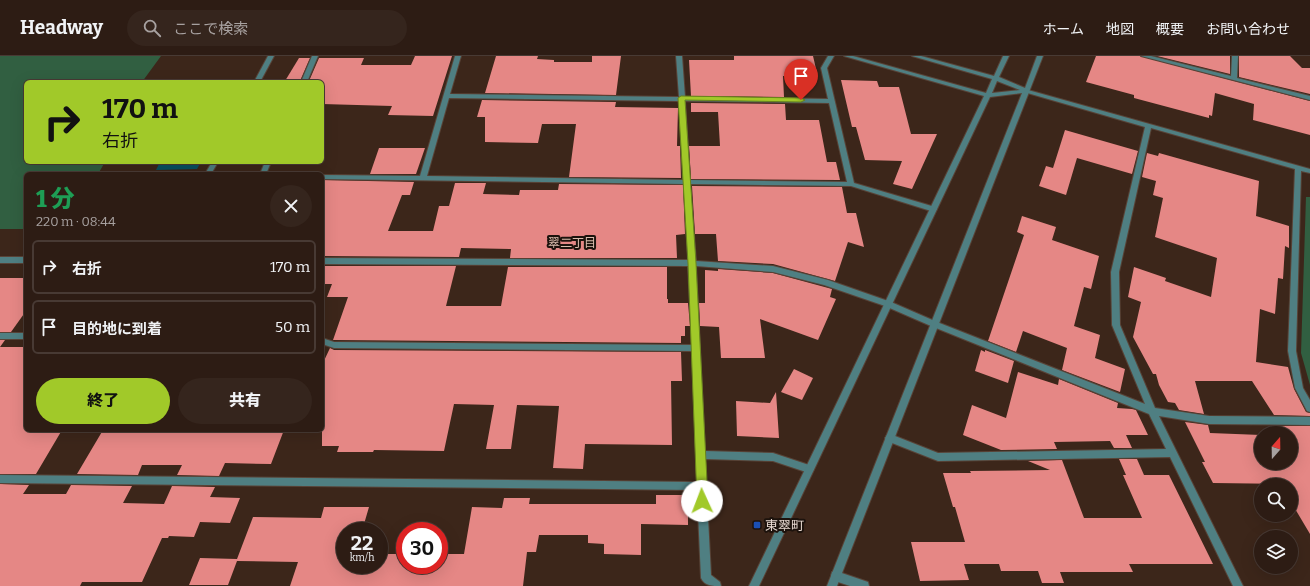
<!DOCTYPE html>
<html lang="ja">
<head>
<meta charset="utf-8">
<style>
	:root { --surface:#2d1c14; --page:#35251d; --text:#f1f3f6; --muted:#a7a1a0; --line:#483a34; --accent:#a1c929 }
	body { margin:0; font-family:Bitter,"Noto Sans JP",serif; background:var(--page); color:var(--text); height:100vh; display:flex; flex-direction:column; font-size:15px; white-space:nowrap }
	* { box-sizing:border-box; margin:0 }
	p { font-size:13px; color:var(--muted) }
	.icon { flex:none; width:22px; height:22px; fill:none; stroke:currentColor; stroke-width:2; stroke-linecap:round; stroke-linejoin:round }
	.map { position:relative; flex:1; overflow:hidden }
	.panel { position:absolute; left:24px; top:116px; width:300px; height:260px; display:flex; flex-direction:column; background:var(--surface); border-radius:6px; box-shadow:0 4px 16px #0002,0 0 0 1px var(--line) }
	.panel>* { flex:none }
	.top-card { position:absolute; left:24px; top:24px; width:300px; height:84px; border-radius:6px; box-shadow:0 4px 16px #0002,0 0 0 1px var(--line); background:#a1c929; color:#111; overflow:hidden }
	.needle { width:26px; rotate:20deg }
	.controls { position:absolute; left:1254px; top:370px; display:grid; gap:8px }
	.controls a { display:grid; place-items:center; width:44px; height:44px; border-radius:50%; background:var(--surface); box-shadow:0 4px 16px #0002,0 0 0 1px var(--line); font-size:20px }
	.speed { position:absolute; left:336px; top:466px; display:flex; gap:8px; font-size:20px; font-weight:700; text-align:center }
	.speed>* { display:grid; place-content:center; width:52px; height:52px; border-radius:50%; background:var(--surface); box-shadow:0 4px 16px #0002,0 0 0 1px var(--line); line-height:1 }
	.speed small { font-size:10px; font-weight:400 }
	.speed .limit { border:6px solid #d22; background:#fff; color:#111 }
	.pin { position:absolute; display:grid; place-items:center; width:34px; height:34px; color:#fff; margin:-41px -17px; border-radius:50% 50% 50% 0; rotate:-45deg; box-shadow:0 0 4px #0007 }
	.pin .icon { rotate:45deg }
	.me { position:absolute; width:44px; margin:-22px; rotate:358deg; stroke-linejoin:round; filter:drop-shadow(0 0 3px #0008) }
	.turn { display:flex; align-items:center; gap:14px; height:84px; padding:0 12px; font-size:18px }
	.turn .icon { width:52px; height:52px; stroke-width:2.5 }
	.turn b { display:block; font-size:28px; line-height:34px }
	.round { display:grid; place-items:center; flex:none; width:42px; height:42px; border-radius:21px; background:var(--page) }
	.overview { display:flex; align-items:center; justify-content:space-between; height:68px; padding:0 12px }
	h1 { font-size:24px; font-weight:800; line-height:30px; color:#1e9e55 }
	.primary-button { display:flex; gap:8px; margin-top:auto; padding:8px 12px }
	.primary-button a { flex:1; height:46px; border-radius:24px; background:var(--accent); color:#111; font-size:16px; font-weight:800; line-height:46px; text-align:center }
	.primary-button a+a { background:var(--page); color:var(--text) }
	ul { padding:0; list-style:none }
	li { display:flex; align-items:center; gap:12px; height:54px; margin:0 8px 6px; padding:0 4px; border:2px solid var(--line); border-radius:6px }
	li div { flex:1 }
	li b { display:block; font-size:15px }
	li em { font-style:normal }
	header { display:flex; align-items:center; gap:24px; box-sizing:border-box; height:56px; padding:0 20px; background:var(--surface); border-bottom:1px solid var(--line) }
	header strong { font-size:19px }
	nav { display:flex; gap:22px; margin-inline-start:auto; font-size:14px }
	.search { width:280px; height:36px; background:var(--page); display:flex; align-items:center; gap:10px; box-sizing:border-box; padding:0 14px; border-radius:22px; color:var(--muted); font-size:15px }
	.map>svg:first-child { display:block }
	.green { fill:#315f41 }
	.water { fill:#085161 }
	.building { fill:#e58785 }
	.lines { fill:none; stroke-linecap:round; stroke-linejoin:round }
	.minor-casing { stroke:#584337; stroke-width:2 }
	.tertiary-casing { stroke:#584337; stroke-width:2 }
	.minor { fill:#4f7f82; fill-rule:evenodd }
	.tertiary { fill:#4f7f82; fill-rule:evenodd }
	.route { fill:#a1c929; stroke:#69831b }
	.transit-dot { fill:#1a4fb4; stroke:#1c120c; stroke-width:1.5 }
	.labels { text-anchor:middle; stroke-width:4; stroke-linejoin:round; paint-order:stroke }
	.neighbourhood-label { font-size:12px; fill:#d9bcad; stroke:#1c120c }
	.near-poi-label { font-size:13px; fill:#e8d9d1; stroke:#1c120c; text-anchor:start }
</style>
</head>
<body>
<header>
<strong>Headway</strong>
<div class="search"><svg class="icon" aria-label="search" viewBox="0 0 24 24"><circle cx="10" cy="10" r="6"/><path d="M15 15l6 6"/></svg>ここで検索</div>
<nav><a>ホーム</a><a>地図</a><a>概要</a><a>お問い合わせ</a></nav>
</header>
<div class="map">
<svg width="1310" height="530" viewBox="0 0 1310 530">
	<rect width="100%" height="100%" fill="#3c261a"/>
	<g class="green">
		<polygon points="0,0 161,0 142,26 26,26 26,106 105,106 98,118 26,118 26,173 0,173"/>
		<polygon points="1306,141 1310,141 1310,329 1301,297"/>
	</g>
	<polygon class="water" points="160,106 201,106 197,113 156,114"/>
	<g class="building">
		<polygon points="415,0 452,0 433,60 388,59 392,50 322,48 322,26 309,25 319,2 364,2 361,9 411,9"/>
		<polygon points="496,0 538,0 537,3 554,4 554,6 592,6 592,0 621,0 616,39 485,37"/>
		<polygon points="734,0 813,0 817,17 799,17 799,21 783,20 784,41 691,40 689,4 734,4"/>
		<polygon points="1096,0 1140,0 1310,45 1310,79 1253,64 1254,48 1215,37 1212,60 1209,59 1209,62 1134,42 1134,39 1086,26"/>
		<polygon points="1157,0 1230,0 1230,18"/>
		<polygon points="1239,0 1290,0 1302,12 1310,12 1310,38 1239,21"/>
		<polygon points="299,2 310,2 300,25 285,25"/>
		<polygon points="841,24 877,25 879,31 899,31 911,78 937,78 912,133 893,128 902,105 865,104 856,71 852,71"/>
		<polygon points="482,44 616,46 615,51 678,52 677,90 680,90 681,122 569,121 576,68 542,68 538,87 485,86 485,61 477,61"/>
		<polygon points="691,47 785,48 786,64 819,64 827,106 836,106 840,124 691,123 689,90 720,90 718,56 691,56"/>
		<polygon points="1065,74 1138,95 1132,118 1077,102 1066,139 1039,130 1046,110 1053,112"/>
		<polygon points="379,92 425,92 416,118 370,118"/>
		<polygon points="1147,97 1158,100 1159,97 1259,125 1256,160 1289,170 1289,192 1285,190 1283,223 1278,222 1275,258 1260,253 1256,306 1288,311 1294,333 1306,356 1310,357 1310,360 1274,359 1252,325 1195,325 1204,358 1179,354 1175,347 1168,346 1159,329 1156,318 1153,318 1133,281 1141,246 1128,241 1134,211 1166,222 1165,225 1211,241 1217,202 1155,181 1163,142 1153,139 1156,125 1142,121"/>
		<polygon points="322,124 414,126 410,139 402,139 388,175 433,175 439,150 449,150 455,127 486,127 483,138 519,139 520,134 558,134 559,128 683,129 685,178 676,179 677,202 510,202 511,193 461,192 459,201 322,200"/>
		<polygon points="692,130 842,131 847,157 856,157 864,191 848,186 835,225 773,208 718,205 716,178 695,178"/>
		<polygon points="1022,160 1056,171 1052,184 1099,200 1091,233 1084,231 1074,270 1100,279 1095,302 1125,313 1120,336 1062,314 1067,292 1023,275 1016,296 988,285 1024,179 1017,176"/>
		<polygon points="322,210 456,210 446,250 501,250 508,211 667,211 667,243 668,243 668,247 688,247 690,270 685,270 685,280 681,280 681,287 334,284 333,284 348,241 327,241 332,228 322,228"/>
		<polygon points="718,213 773,217 832,233 830,241 836,243 818,284 760,263 765,302 721,302 719,271 700,270 699,247 705,247 705,214 718,215"/>
		<polygon points="0,222 26,222 26,255 11,276 0,276"/>
		<polygon points="0,284 5,284 0,291 26,291 26,374 62,374 36,418 0,418"/>
		<polygon points="330,292 334,294 681,296 682,325 671,325 672,389 585,388 583,413 553,412 559,350 517,349 511,393 486,393 494,349 454,348 444,395 374,394 373,396 337,396 339,390 322,390 322,309"/>
		<polygon points="981,294 985,296 985,294 1014,305 1008,327 975,315"/>
		<polygon points="794,313 813,322 802,344 781,336"/>
		<polygon points="1018,316 1058,329 1059,323 1118,347 1117,352 1132,353 1136,354 1148,379 1126,379 1132,392 1114,392 1110,385 1054,386 1057,393 1001,394 963,379 972,349 1006,362"/>
		<polygon points="776,336 779,382 737,380 736,345 770,347"/>
		<polygon points="1185,366 1208,369 1210,377 1261,379 1261,407 1291,407 1291,377 1285,377 1281,370 1310,370 1310,478 1291,446 1291,428 1213,427 1202,406 1205,406"/>
		<polygon points="103,374 284,374 271,408 225,407 219,420 177,419 182,409 142,409 138,419 77,418"/>
		<polygon points="1119,403 1137,403 1144,419 1169,419 1213,508 1129,508 1133,516 1060,516 1064,527 1042,527 1038,515 1001,515 999,508 964,508 969,524 920,525 911,486 965,486 955,451 953,451 943,417 971,417 970,415 1050,414 1028,405 1062,404 1084,462 1142,462 1123,419 1126,419"/>
		<polygon points="0,428 29,429 23,438 66,438 71,429 132,430 123,447 164,448 172,430 215,431 210,441 240,442 230,467 200,466 194,481 169,480 168,482 162,482 142,526 82,526 80,530 0,530"/>
		<polygon points="656,439 688,439 688,469 641,468 641,499 604,498 604,488 588,487 588,479 539,479 536,496 527,496 523,530 290,530 298,506 237,505 228,529 189,529 200,502 237,503 253,461 321,462 324,451 369,451 362,475 345,475 345,509 379,509 379,498 405,498 405,509 439,509 439,498 464,498 472,451 502,452 504,442 530,442 529,448 656,448"/>
	</g>
	<g class="lines">
		<g class="minor-casing">
			<g id="minor">
				<polygon points="268,0 274,0 260,26 254,26"/>
				<polygon points="312,0 318,0 307,26 301,26"/>
				<path d="M455,0H461L450,38L679,41L676,0H682L685,41L828,43L821,12L828,0H834L827,12L854,127L935,151L937,153L935,155H931L851,130L690,128L696,205L773,210L828,224L891,246L937,266L1145,348L1112,269L1111,216L1145,71L1024,36V34H1028L1310,113V117L1301,115L1296,295L1303,332L1310,344V356L1307,355L1295,332L1288,295L1295,113L1151,72L1119,216L1120,269L1155,352L1209,360L1310,361V369L1209,368L1159,360L1243,530H1233L1170,401L938,405L887,385L885,382L887,379L890,378L938,397L1166,393L1149,358L931,270L885,250L824,229L773,216L696,210L705,395L773,397L812,410L814,413L812,416L809,417L773,405L705,403L711,519L720,526L721,530C712,530 705,530 701,522L697,434L0,427V419L697,426L692,295L334,292L322,288V282L334,286L692,289L688,210L322,208V202L688,204L684,128L322,123V119L420,120ZM449,42L679,45L683,124L427,120ZM685,45L829,47L847,126L690,124Z"/>
				<polygon points="1141,0 1151,0 1231,20 1232,0 1238,0 1237,22 1310,40 1310,44"/>
				<polygon points="212,106 218,106 211,118 205,118"/>
				<polygon points="265,106 271,106 266,118 260,118"/>
				<rect x="0" y="201" width="26" height="6"/>
				<rect x="0" y="277" width="26" height="6"/>
				<polygon points="836,515 868,526 869,530 850,530 832,524 831,520 832,516"/>
			</g>
		</g>
		<g class="tertiary-casing">
			<path id="tertiary" d="M844,0H853L986,37L992,23L912,0H921L994,20L1003,0H1009L999,21L1025,32L1037,0H1043L837,530H827L1022,37L990,41L759,530H749L984,40ZM997,25L1020,34L992,37Z"/>
		</g>
		<use href="#minor" class="minor"/>
		<use href="#tertiary" class="tertiary"/>
	</g>
	<polygon class="route" points="681,40 801,42 805,44 801,46 685,44 696,207 708,445 706,449 702,450 698,449 697,445 688,207 678,42"/>
	<rect class="transit-dot" x="753" y="465" width="8" height="8" rx="2"/>
	<g class="labels">
		<g class="neighbourhood-label">
			<text x="572" y="191">翠二丁目</text>
		</g>
		<g class="near-poi-label">
			<text x="765" y="474">東翠町</text>
		</g>
	</g>
</svg>
<div class="controls">
<a><svg class="needle" viewBox="-14 -14 28 28"><path d="M0-13l5 13h-10z" fill="#e53935"/><path d="M0 13l5-13h-10z" fill="#a7a1a0"/></svg></a>
<a><svg class="icon" aria-label="search" viewBox="0 0 24 24"><circle cx="10" cy="10" r="6"/><path d="M15 15l6 6"/></svg></a>
<a><svg class="icon" aria-label="layers" viewBox="0 0 24 24"><path d="M12 4l9 5-9 5-9-5zM3 14l9 5 9-5"/></svg></a>
</div>
<div class="speed"><div>22<small>km/h</small></div><div class="limit">30</div></div>
<div class="pin" style="left:801px;top:44px;background:#d93025"><svg class="icon" aria-label="arrive" viewBox="0 0 24 24"><path d="M6 21V4h12l-3 4 3 4H6"/></svg></div>
<svg class="me" style="left:702px;top:445px" viewBox="-20 -20 40 40"><circle r="19" fill="#fff"/><path d="M0-13L10 11 0 6-10 11z" fill="#a1c929"/></svg>
<div class="top-card">
<div class="turn"><svg class="icon" aria-label="right" viewBox="0 0 24 24"><path d="M7 20v-9h11M14 6l5 5-5 5"/></svg><div><b>170 m</b>右折</div></div>
</div>
<section class="panel">
<div class="overview"><div><h1>1 分</h1><p>220 m · 08:44</p></div><a class="round"><svg class="icon" aria-label="close" viewBox="0 0 24 24"><path d="M6 6l12 12M18 6L6 18"/></svg></a></div>
<ul>
<li><svg class="icon" aria-label="right" viewBox="0 0 24 24"><path d="M7 20v-9h11M14 6l5 5-5 5"/></svg><div><b>右折</b></div><em>170 m</em></li>
<li><svg class="icon" aria-label="arrive" viewBox="0 0 24 24"><path d="M6 21V4h12l-3 4 3 4H6"/></svg><div><b>目的地に到着</b></div><em>50 m</em></li>
</ul>
<div class="primary-button"><a>終了</a><a>共有</a></div>
</section>
</div>
</body>
</html>
